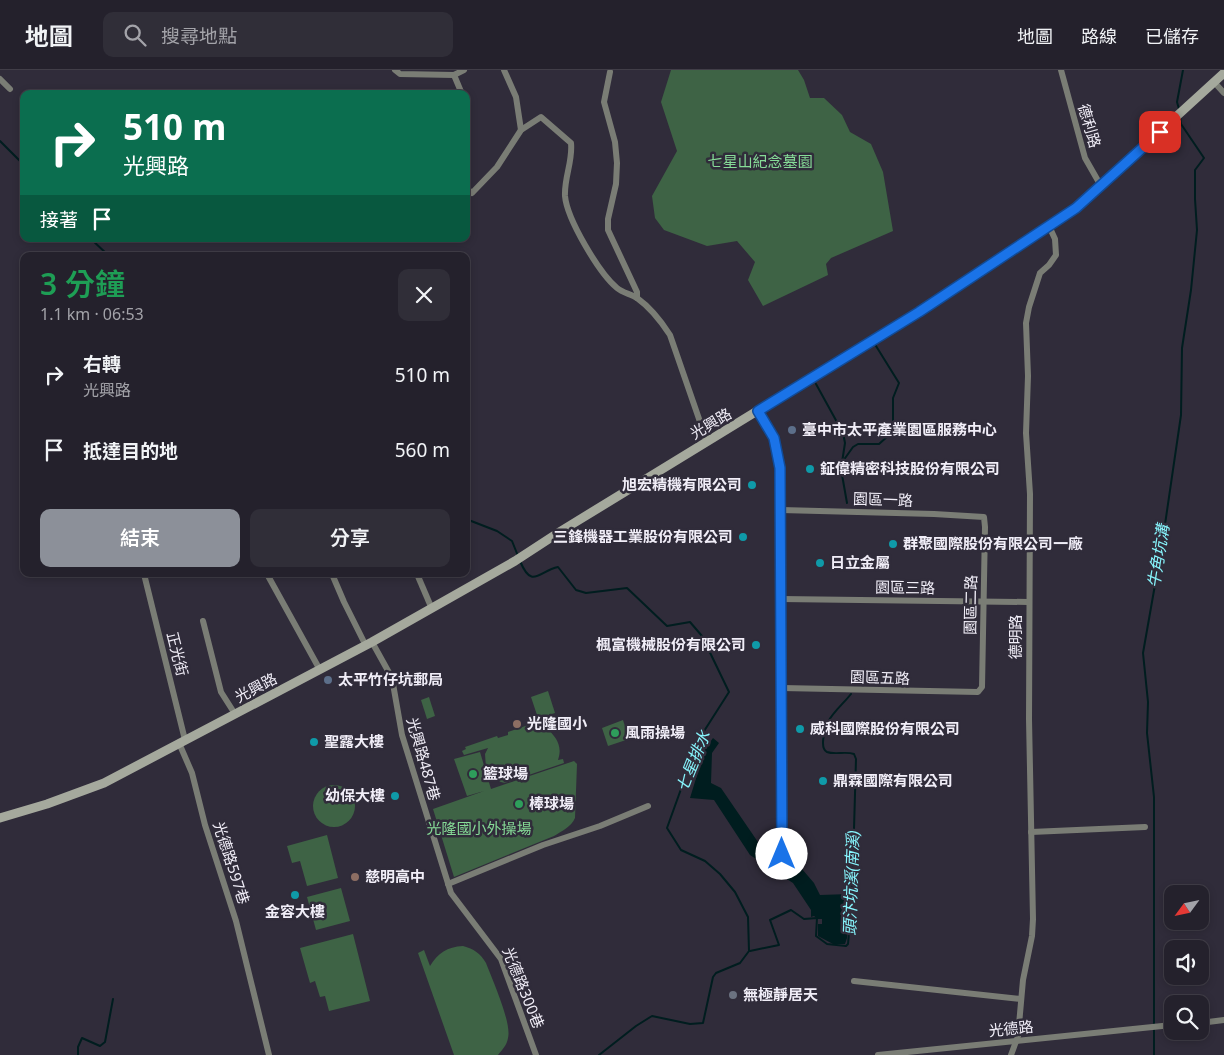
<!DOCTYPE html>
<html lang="zh-TW">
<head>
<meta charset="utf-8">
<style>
	:root { --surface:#24212c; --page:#302e38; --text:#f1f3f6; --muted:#a3a3a9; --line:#413e48; --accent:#8c9099 }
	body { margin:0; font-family:"Noto Sans","Noto Sans TC",sans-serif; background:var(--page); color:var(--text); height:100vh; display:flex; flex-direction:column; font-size:19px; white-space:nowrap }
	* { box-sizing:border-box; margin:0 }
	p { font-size:16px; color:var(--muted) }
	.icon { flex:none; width:28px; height:28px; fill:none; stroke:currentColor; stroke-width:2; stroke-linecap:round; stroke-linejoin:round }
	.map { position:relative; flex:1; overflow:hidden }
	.drawer { position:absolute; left:20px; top:182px; width:450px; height:325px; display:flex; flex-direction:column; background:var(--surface); border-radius:10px; box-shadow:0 2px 8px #0003,0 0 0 1px var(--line) }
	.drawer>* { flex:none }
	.top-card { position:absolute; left:20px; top:20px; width:450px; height:152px; border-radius:10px; box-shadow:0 2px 8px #0003,0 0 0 1px var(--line); background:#0b6e4f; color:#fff; overflow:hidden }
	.needle { width:32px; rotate:237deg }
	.buttons { position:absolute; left:1164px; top:815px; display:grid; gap:10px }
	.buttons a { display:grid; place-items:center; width:45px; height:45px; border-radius:10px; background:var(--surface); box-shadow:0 2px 8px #0003,0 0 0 1px var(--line); font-size:25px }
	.pin { position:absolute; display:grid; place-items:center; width:42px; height:42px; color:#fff; margin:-21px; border-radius:10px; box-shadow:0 2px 8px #0006 }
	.me { position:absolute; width:55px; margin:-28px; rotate:0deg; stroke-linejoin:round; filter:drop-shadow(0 0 4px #0008) }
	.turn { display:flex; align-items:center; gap:18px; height:105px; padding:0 20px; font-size:22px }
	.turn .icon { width:65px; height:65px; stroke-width:2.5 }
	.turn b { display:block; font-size:35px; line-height:42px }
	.then { display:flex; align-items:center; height:48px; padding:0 20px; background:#0003; gap:10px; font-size:19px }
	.round { display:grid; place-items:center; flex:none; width:52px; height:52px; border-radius:10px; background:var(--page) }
	.summary { display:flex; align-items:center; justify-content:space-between; height:85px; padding:0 20px }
	h1 { font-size:30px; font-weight:600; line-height:38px; color:#1e9e55 }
	.button { display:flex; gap:10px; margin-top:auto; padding:10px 20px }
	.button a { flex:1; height:58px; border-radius:10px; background:var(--accent); color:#fff; font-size:20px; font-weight:600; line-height:58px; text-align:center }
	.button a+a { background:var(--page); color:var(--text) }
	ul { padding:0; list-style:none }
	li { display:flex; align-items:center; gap:15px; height:75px; padding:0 20px }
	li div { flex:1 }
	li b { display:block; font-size:19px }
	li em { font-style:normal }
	header { display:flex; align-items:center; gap:30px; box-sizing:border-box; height:70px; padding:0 25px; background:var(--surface); border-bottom:1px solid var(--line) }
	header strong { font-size:24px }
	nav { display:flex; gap:28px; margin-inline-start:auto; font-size:18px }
	.search { width:350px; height:45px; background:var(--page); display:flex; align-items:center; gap:12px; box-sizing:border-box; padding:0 18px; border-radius:10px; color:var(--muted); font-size:19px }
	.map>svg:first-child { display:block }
	.green { fill:#3e6345 }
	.water { fill:#001d1f }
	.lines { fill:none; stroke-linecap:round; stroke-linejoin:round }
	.stream { stroke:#001d1f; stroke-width:2 }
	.minor { stroke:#7a7d75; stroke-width:6 }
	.secondary { stroke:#a5a99d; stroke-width:9 }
	.route-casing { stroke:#114b97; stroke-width:12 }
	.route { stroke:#1a73e8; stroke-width:9 }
	.service-dot { fill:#5c6f8a; stroke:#302c3a; stroke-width:2 }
	.culture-dot { fill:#0f9aa8; stroke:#302c3a; stroke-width:2 }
	.education-dot { fill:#8d6e63; stroke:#302c3a; stroke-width:2 }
	.leisure-dot { fill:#2e9e5b; stroke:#302c3a; stroke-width:2 }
	.worship-dot { fill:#6b7280; stroke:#302c3a; stroke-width:2 }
	.labels { text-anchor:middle; stroke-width:5; stroke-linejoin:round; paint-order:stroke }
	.street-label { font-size:15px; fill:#f1eef8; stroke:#302c3a }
	.park-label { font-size:15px; fill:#86db97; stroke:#302c3a }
	.poi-label { font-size:15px; font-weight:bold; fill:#f1eef8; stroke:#302c3a; text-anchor:start }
	.water-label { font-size:16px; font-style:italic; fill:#87f5fd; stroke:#302c3a }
</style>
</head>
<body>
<header>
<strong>地圖</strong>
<div class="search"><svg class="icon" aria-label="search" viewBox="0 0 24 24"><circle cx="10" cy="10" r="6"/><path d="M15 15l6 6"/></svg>搜尋地點</div>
<nav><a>地圖</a><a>路線</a><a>已儲存</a></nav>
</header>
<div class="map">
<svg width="1224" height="985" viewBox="0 0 1224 985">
	<rect width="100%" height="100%" fill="#302c3a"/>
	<g class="green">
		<polygon points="671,0 798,0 804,10 810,28 824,28 842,45 850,62 871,74 883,102 893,161 831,188 826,194 828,205 763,236 748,210 755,192 737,171 707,176 664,160 655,148 652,126 677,81 661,32"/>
		<polygon points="548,621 555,643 538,648 531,627"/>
		<polygon points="429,627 435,646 427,649 421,630"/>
		<path d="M557,648L558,652L545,657C556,666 563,676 558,690L563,689L564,693L505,713L501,712L494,709L486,698L485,684L488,678L464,685L462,681L466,679L465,677L497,666L498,668L508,665V662L537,652L538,655Z"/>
		<polygon points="623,650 629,669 608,676 602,658"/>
		<path d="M480,682L491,719L574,691L577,694L575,748C571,757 562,761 554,766L454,807L433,739L484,721L467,726L454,689Z"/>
		<circle cx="334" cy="736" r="21"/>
		<polygon points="327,765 338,808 307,816 300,791 292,793 287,776"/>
		<polygon points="341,818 350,851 316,860 307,827"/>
		<polygon points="353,864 370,931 329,941 325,926 320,927 315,911 310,913 300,878"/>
		<path d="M463,876C474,879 480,883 486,893C492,909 512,953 508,968C507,975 502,980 498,985H454L418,883L424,880L430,896C438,883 447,877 463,876Z"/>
	</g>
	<polygon class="water" points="713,668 719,673 712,683 711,713 721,718 760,775 802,799 814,813 820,825 850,824 847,868 845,874 833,874 818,866 818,854 822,854 822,849 818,849 814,846 811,847 811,840 793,813 750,785 714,730 690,728 705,679"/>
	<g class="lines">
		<g class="stream">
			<polyline points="1179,39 1177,32 1183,0"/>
			<polyline points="0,71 24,95"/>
			<polyline points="91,169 109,186"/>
			<polyline points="816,314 843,363 845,373 841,399 847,433"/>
			<polyline points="843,391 853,377 858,374 879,374 888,366 893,352 893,328 899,313 876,276"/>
			<polyline points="466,449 497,461 512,471 518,486"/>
			<path d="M520,491C532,520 539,501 558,497L576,520L586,523L627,518L667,556L690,552L702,566L729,622L699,669L667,758L681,780L705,791L720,804L735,822L748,847L749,881L740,893L716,903L713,907L703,953L690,954L652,946L636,956L599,985"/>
			<path d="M750,881L779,875L770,850L791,840L804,849L817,848L816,866L827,874L846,876L848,874L852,829L856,689L854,684C846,681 835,685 827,682C819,678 825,659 828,652C833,642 844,633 851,624"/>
			<polyline points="1154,954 1154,727 1147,663 1148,632 1143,583 1162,475 1181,345 1182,278 1191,220 1197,160 1195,129 1195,100 1204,88 1181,54 1180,47"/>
			<polyline points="1154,959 1154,985"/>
			<polyline points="78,985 78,977 82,968 100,976 105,972 113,929"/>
		</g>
		<g class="minor">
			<polyline points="395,0 400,4 454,5 464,0"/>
			<polyline points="504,0 516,27 521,60"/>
			<polyline points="1061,0 1085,88 1101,116"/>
			<polyline points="610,2 604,32 615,72 617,93 616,114 608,149 608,160 637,222 637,228"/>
			<polyline points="454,5 462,24"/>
			<polyline points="0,9 10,19"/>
			<polyline points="1214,12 1224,23"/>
			<path d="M466,118L472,123L497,97L521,60L541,47L571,73C573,91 564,108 565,126C567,149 599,203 617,218C623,223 631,224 637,228C651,238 661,251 670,265L707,372"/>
			<polyline points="758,341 774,368 780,398 782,784"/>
			<polyline points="781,440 934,444 984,447 985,457 982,617 978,622 782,618"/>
			<polyline points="144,504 185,670"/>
			<polyline points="267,504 320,600"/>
			<polyline points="332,504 344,532 366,576"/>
			<polyline points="417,504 432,539"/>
			<polyline points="781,529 1028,532"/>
			<polyline points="203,551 221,622 235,644"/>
			<polyline points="372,572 392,608 402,665 451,823 501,889 536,985"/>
			<polyline points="179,673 192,703 205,755 236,851 269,985"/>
			<polyline points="1031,762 1145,757"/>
			<polyline points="448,814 543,775 600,756 648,736"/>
			<polyline points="854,911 1021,929"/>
			<polyline points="1200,953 1224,950"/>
			<polyline points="878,985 1172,955"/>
			<polyline points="1011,985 1018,966 1023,910 1032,866 1033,849 1029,649 1030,424 1026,363 1028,306 1026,253 1029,237 1040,203 1049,195 1056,185 1055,169 1049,156"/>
		</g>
		<polyline class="secondary" points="0,748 47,734 104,713 372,572 515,491 561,461 919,242 1076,138 1224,3"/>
	</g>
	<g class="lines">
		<g class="route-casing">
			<polyline id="route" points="782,784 780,398 774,368 758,341 919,242 1076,138 1160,62"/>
		</g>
		<use href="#route" class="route"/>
	</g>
	<g class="service-dot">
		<circle cx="792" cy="360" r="5"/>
		<circle cx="328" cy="610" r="5"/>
	</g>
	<g class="culture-dot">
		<circle cx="810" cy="399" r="5"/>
		<circle cx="752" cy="415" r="5"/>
		<circle cx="743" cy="467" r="5"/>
		<circle cx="893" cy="474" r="5"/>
		<circle cx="820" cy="493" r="5"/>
		<circle cx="756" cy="575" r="5"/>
		<circle cx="800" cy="659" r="5"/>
		<circle cx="314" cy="672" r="5"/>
		<circle cx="823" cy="711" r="5"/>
		<circle cx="395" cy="726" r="5"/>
		<circle cx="295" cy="825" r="5"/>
	</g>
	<g class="education-dot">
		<circle cx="517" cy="654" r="5"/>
		<circle cx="355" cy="807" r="5"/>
	</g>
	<g class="leisure-dot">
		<circle cx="615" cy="663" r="5"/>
		<circle cx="473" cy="704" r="5"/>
		<circle cx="519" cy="734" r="5"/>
	</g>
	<circle class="worship-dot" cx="733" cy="925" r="5"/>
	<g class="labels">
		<g class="street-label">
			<text transform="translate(1089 56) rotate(74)" y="5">德利路</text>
			<text transform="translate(711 354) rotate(-31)" y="5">光興路</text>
			<text transform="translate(883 430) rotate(2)" y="5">園區一路</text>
			<text transform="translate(905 518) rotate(1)" y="5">園區三路</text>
			<text transform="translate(971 535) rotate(-89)" y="5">園區二路</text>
			<text transform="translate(1016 567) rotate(-90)" y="5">德明路</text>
			<text transform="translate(177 584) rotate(76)" y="5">正光街</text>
			<text transform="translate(880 608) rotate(2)" y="5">園區五路</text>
			<text transform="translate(256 618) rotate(-28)" y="5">光興路</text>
			<text transform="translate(423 689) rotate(74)" y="5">光興路487巷</text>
			<text transform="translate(231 793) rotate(72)" y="5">光德路597巷</text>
			<text transform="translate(523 918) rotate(68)" y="5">光德路300巷</text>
			<text transform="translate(1011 959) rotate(-6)" y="5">光德路</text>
		</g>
		<g class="park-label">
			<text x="760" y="97">七星山紀念墓園</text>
			<text x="479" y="764">光隆國小外操場</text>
		</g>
		<g class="poi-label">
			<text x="802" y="365">臺中市太平產業園區服務中心</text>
			<text x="820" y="404">鉦偉精密科技股份有限公司</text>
			<text x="742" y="420" text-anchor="end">旭宏精機有限公司</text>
			<text x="733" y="472" text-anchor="end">三鋒機器工業股份有限公司</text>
			<text x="903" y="479">群聚國際股份有限公司一廠</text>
			<text x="830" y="498">日立金屬</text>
			<text x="746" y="580" text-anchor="end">楓富機械股份有限公司</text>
			<text x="338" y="615">太平竹仔坑郵局</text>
			<text x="527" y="659">光隆國小</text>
			<text x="810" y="664">威科國際股份有限公司</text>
			<text x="625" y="668">風雨操場</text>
			<text x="324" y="677">聖露大樓</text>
			<text x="483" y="709">籃球場</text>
			<text x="833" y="716">鼎霖國際有限公司</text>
			<text x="385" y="731" text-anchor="end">幼保大樓</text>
			<text x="529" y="739">棒球場</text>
			<text x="365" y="812">慈明高中</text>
			<text x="295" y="847" text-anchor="middle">金容大樓</text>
			<text x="743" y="930">無極靜居天</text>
		</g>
		<g class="water-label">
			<text transform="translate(1158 486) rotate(-81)" y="6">牛角坑溝</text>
			<text transform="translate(693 691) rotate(-68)" y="6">七星排水</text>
			<text transform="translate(851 813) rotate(-88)" y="6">頭汴坑溪(南溪)</text>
		</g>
	</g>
</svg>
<div class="buttons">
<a><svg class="needle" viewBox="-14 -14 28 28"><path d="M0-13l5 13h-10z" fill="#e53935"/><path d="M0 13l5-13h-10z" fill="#a3a3a9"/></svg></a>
<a><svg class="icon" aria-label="sound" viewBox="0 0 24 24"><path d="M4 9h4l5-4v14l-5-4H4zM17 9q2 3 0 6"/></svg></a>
<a><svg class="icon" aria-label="search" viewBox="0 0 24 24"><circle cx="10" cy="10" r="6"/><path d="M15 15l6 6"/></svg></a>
</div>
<div class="pin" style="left:1160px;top:62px;background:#d93025"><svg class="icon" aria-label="arrive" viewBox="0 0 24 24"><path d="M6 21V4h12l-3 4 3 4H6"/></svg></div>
<svg class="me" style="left:782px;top:784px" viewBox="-20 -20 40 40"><circle r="19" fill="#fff"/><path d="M0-13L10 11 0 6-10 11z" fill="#1a73e8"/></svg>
<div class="top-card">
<div class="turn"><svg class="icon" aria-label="right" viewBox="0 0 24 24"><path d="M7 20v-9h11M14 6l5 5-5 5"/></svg><div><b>510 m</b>光興路</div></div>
<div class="then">接著<svg class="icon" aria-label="arrive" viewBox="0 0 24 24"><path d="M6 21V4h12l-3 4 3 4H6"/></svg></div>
</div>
<section class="drawer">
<div class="summary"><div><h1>3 分鐘</h1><p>1.1 km · 06:53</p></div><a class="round"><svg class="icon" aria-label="close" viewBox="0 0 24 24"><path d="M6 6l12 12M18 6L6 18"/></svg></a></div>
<ul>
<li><svg class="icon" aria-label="right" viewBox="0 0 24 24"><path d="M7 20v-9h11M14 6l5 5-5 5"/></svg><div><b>右轉</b><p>光興路</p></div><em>510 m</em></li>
<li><svg class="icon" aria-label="arrive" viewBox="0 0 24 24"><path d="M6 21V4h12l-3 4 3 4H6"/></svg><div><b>抵達目的地</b></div><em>560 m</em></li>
</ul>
<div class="button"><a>結束</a><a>分享</a></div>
</section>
</div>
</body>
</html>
